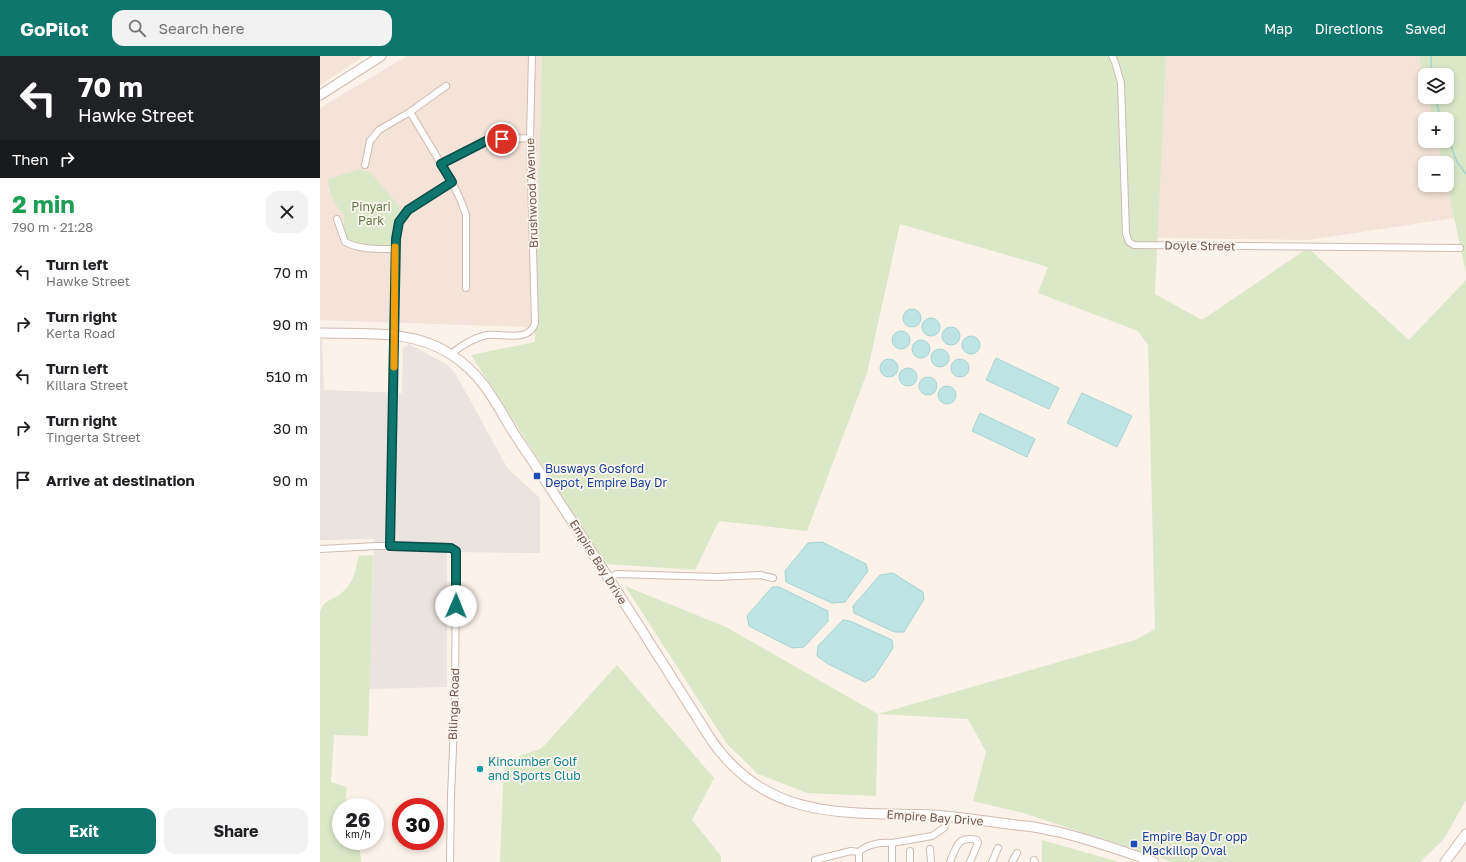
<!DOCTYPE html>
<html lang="en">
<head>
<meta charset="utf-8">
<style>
	:root { --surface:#fff; --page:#f2f2f2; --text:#202124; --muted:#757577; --accent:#0f766e }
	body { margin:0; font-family:"Golos Text",sans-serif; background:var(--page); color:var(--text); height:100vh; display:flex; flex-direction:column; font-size:15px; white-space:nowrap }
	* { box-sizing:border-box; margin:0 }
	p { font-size:13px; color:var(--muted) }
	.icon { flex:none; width:22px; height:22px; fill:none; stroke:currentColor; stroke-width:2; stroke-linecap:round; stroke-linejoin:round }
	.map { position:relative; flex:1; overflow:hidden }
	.sheet { display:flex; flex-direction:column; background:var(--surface); width:320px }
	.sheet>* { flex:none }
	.guide { background:#202124; color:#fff; overflow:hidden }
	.controls { position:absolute; left:1098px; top:12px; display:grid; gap:8px }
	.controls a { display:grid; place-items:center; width:36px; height:36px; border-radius:8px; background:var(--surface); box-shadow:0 2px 6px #0003; font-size:20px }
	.speed { position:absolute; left:12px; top:742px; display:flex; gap:8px; font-size:20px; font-weight:700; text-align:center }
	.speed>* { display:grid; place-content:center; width:52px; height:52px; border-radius:50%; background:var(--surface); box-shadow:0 2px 6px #0003; line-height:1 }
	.speed small { font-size:10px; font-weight:400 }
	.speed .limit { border:6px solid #d22; background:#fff; color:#111 }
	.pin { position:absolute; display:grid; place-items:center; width:34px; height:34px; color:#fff; margin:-17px; border:2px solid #fff; border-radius:50%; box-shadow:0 1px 4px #0007 }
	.me { position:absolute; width:44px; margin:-22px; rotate:1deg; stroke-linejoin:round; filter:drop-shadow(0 0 3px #0008) }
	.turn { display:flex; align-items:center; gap:14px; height:84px; padding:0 12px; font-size:18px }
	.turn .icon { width:52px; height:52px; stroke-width:2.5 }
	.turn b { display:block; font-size:28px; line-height:34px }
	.then { display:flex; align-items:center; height:38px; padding:0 12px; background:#0003; gap:8px; font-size:15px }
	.round { display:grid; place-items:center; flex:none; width:42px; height:42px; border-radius:12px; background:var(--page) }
	.summary { display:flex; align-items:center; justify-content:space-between; height:68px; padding:0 12px }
	h1 { font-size:24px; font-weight:700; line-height:30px; color:#1e9e55 }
	.action { display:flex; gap:8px; margin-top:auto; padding:8px 12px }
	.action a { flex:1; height:46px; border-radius:12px; background:var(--accent); color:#fff; font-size:16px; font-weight:700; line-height:46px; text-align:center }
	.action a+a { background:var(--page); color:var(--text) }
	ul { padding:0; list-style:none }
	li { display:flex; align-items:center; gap:12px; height:52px; padding:0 12px }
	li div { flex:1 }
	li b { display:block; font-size:15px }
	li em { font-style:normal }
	header { display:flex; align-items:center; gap:24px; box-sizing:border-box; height:56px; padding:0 20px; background:var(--accent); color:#fff }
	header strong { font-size:19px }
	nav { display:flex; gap:22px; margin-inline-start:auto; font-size:14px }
	.search { width:280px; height:36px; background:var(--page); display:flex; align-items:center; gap:10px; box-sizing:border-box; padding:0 14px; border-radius:12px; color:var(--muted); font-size:15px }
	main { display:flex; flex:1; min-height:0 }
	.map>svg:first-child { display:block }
	.residential { fill:#f3e3d8; fill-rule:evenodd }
	.industrial { fill:#ebe3df }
	.green { fill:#dae8c8 }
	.water { fill:#bee4e4; stroke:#a5d4d5 }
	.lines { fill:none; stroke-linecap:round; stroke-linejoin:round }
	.stream { stroke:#a5d4d5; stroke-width:1.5 }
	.street-casing { stroke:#cfbbb2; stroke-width:8 }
	.secondary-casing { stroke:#d1bab0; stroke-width:11 }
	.street { stroke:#fff; stroke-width:6 }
	.secondary { stroke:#fff; stroke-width:9 }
	.route-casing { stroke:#0a4d48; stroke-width:10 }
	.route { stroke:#0f766e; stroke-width:7 }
	.slow { stroke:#f59e0b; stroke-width:7 }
	.transit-dot { fill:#1a4fb4; stroke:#fef6f0; stroke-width:1.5 }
	.culture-dot { fill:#0f9aa8; stroke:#fef6f0; stroke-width:1.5 }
	.labels { text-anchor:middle; stroke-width:3.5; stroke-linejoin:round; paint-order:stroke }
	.street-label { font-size:12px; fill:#74574e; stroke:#fef6f0 }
	.park-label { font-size:12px; fill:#5d7947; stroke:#fef6f0 }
	.transit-label { font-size:12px; fill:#164399; stroke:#fef6f0; text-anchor:start }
	.culture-label { font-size:12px; fill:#0d838f; stroke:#fef6f0; text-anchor:start }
</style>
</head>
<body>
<header>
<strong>GoPilot</strong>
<div class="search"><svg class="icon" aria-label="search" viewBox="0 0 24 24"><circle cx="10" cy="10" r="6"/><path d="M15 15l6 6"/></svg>Search here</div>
<nav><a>Map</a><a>Directions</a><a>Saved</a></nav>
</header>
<main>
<section class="sheet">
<div class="guide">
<div class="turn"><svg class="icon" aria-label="left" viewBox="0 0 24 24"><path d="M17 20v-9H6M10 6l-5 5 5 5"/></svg><div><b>70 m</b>Hawke Street</div></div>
<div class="then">Then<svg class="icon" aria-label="right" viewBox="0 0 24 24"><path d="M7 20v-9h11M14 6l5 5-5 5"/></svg></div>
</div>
<div class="summary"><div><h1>2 min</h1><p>790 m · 21:28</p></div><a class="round"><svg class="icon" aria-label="close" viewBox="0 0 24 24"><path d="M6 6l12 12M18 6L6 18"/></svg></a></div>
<ul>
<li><svg class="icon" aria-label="left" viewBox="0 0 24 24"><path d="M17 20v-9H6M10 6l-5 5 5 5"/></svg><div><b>Turn left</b><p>Hawke Street</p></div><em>70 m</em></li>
<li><svg class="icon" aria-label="right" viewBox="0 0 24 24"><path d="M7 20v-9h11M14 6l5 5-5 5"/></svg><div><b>Turn right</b><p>Kerta Road</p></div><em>90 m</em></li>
<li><svg class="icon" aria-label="left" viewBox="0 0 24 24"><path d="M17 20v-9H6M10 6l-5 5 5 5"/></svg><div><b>Turn left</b><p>Killara Street</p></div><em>510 m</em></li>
<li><svg class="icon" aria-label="right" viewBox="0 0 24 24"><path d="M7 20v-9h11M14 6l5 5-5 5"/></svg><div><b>Turn right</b><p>Tingerta Street</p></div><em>30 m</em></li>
<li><svg class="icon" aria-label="arrive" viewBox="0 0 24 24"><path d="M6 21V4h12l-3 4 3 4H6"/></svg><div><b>Arrive at destination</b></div><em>90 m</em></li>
</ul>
<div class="action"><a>Exit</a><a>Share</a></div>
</section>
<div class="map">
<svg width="1146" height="806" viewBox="0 0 1146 806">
	<rect width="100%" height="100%" fill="#fbf2e9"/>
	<g class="residential">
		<polygon points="0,0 44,0 0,29"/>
		<path d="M87,0H222L215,276L206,271L0,264V52ZM41,113L46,115L23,172L24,159L20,156L8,133Z"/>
		<polygon points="846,0 1099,0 1105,27 1105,41 1108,41 1113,63 1105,63 1105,85 1117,85 1122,107 1105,107 1105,129 1127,129 1134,162 988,184 837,182"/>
	</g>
	<polygon class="industrial" points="0,284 2,284 4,334 82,337 83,292 89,288 128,309 135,317 188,413 220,442 220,497 127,496 127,631 49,633 54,483 0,484"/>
	<g class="green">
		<polygon points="222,0 846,0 835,238 882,264 988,192 1089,284 1146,224 1146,744 1124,783 1100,806 853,806 703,757 653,745 666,696 648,663 558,658 556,740 487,737 438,718 407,688 305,530 406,571 558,658 815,584 835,573 828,289 818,275 718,237 728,211 580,168 547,317 487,475 399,465 375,514 286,508 151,299 215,286"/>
		<polygon points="1099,0 1146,0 1146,217 1127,129 1127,107 1122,107 1117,85 1127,85 1127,63 1113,63 1108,41 1127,41 1127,19 1105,19 1105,27"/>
		<path d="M41,113L51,117L83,155L76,167L73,189L70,190C56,190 30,195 24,178C22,172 25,165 24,159C15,150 8,136 8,123Z"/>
		<path d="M53,499L48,680L14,679L11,726L27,731L25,749L38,750V751H21V785H37L40,795L41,806H0V556C4,545 7,546 16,541C20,539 25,534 28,530C35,522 36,509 39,500Z"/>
		<polygon points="297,609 394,722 372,764 401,800 401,806 180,806 184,706 222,692"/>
		<polygon points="722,784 799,806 722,806"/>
	</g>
	<g class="water">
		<circle cx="592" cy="262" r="9"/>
		<circle cx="611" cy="271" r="9"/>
		<circle cx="631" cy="280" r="9"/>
		<circle cx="581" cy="284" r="9"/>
		<circle cx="651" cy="289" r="9"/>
		<circle cx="601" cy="293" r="9"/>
		<circle cx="620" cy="302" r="9"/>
		<polygon points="676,302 739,332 729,353 666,324"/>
		<circle cx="569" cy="312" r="9"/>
		<circle cx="640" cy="312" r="9"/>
		<circle cx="588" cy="321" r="9"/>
		<circle cx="608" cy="330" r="9"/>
		<circle cx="627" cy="339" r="9"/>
		<polygon points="762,337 812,360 797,391 747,367"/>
		<polygon points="660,357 715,383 707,401 652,375"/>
		<polygon points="502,486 546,508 548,515 525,546 512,547 466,526 465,515 488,487"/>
		<polygon points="573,517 603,536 604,543 584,576 574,576 534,557 533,550 560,519"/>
		<polygon points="452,531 459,531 508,555 508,565 484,591 472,592 429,570 427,560"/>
		<polygon points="523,564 530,565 572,584 573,592 554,621 545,626 508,608 497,600 498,590"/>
	</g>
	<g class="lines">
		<g class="stream">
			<polyline points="1111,19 1111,0"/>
			<polyline points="1115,41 1121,63"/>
			<polyline points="1127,79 1137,106 1146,118"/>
		</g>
		<g class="street-casing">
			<g id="street">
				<polyline points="792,0 795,6 801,27 806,178 809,186 814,189 1140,192"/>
				<polyline points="90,56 132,126 141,145 146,159 146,232"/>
				<polyline points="121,108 168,84 210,82"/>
				<polyline points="45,109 50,85 59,74 90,56 126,30"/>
				<path d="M17,163L25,186C41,194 58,193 75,193"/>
				<path d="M131,298C142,289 153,282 167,279C183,277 209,287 215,267L210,82L212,0"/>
				<polyline points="70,490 75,183 79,166 88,154 132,126"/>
				<polyline points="0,493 57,490 97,490 131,491 136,495 135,644 131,740 130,806"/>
				<polyline points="289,523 296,518 397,521 440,519 453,522"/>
				<polyline points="610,793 611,806"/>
				<polyline points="495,804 531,795 539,796"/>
				<polyline points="714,804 715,806"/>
				<path d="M539,806V796C547,788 561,786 572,787L612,780L624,772L628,760"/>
				<polyline points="572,806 572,787"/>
				<polyline points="590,806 590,795"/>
				<path d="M630,806C636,791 638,779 657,784L658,787L650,806"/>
				<polyline points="672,806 678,792"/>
				<polyline points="692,806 697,797"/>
			</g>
		</g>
		<g class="secondary-casing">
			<g id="secondary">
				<polyline points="0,39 61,0"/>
				<path d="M0,277C45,278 93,273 132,299C163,320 174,344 192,374C200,387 209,399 217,412C277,502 334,594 392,685C449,766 526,756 613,759C644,761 675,767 706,770C717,771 728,774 739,776C771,784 803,795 834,806"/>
				<polyline points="1125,806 1146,778"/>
			</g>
		</g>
		<use href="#street" class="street"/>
		<use href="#secondary" class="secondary"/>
	</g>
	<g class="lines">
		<g class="route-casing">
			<polyline id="route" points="136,550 136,495 131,492 70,490 76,183 79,166 88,154 132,126 121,108 168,84 182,83"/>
		</g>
		<use href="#route" class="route"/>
		<polyline class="slow" points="74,311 75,191"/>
	</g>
	<g class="transit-dot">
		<rect x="213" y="416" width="8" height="8" rx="2"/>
		<rect x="810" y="784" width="8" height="8" rx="2"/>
	</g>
	<circle class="culture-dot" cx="160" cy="713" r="4"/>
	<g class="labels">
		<g class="street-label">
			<text transform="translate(212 137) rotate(-92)" y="4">Brushwood Avenue</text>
			<text transform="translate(880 190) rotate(1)" y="4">Doyle Street</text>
			<text transform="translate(278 506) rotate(58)" y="4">Empire Bay Drive</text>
			<text transform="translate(134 648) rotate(-88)" y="4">Bilinga Road</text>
			<text transform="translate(615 762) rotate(4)" y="4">Empire Bay Drive</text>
		</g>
		<g class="park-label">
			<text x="51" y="155">Pinyari<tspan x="51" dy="14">Park</tspan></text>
		</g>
		<g class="transit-label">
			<text x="225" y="417">Busways Gosford<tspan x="225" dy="14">Depot, Empire Bay Dr</tspan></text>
			<text x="822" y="785">Empire Bay Dr opp<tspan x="822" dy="14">Mackillop Oval</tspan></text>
		</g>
		<g class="culture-label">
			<text x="168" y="710">Kincumber Golf<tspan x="168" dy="14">and Sports Club</tspan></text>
		</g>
	</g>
</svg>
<div class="controls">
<a><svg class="icon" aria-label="layers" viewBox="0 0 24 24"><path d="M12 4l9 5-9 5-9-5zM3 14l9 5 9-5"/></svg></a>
<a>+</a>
<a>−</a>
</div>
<div class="speed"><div>26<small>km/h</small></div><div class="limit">30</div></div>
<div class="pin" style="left:182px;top:83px;background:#d93025"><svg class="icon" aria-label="arrive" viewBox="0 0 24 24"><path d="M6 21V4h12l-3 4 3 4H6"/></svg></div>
<svg class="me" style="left:136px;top:550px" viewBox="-20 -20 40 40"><circle r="19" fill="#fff"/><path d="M0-13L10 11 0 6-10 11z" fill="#0f766e"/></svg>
</div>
</main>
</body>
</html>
